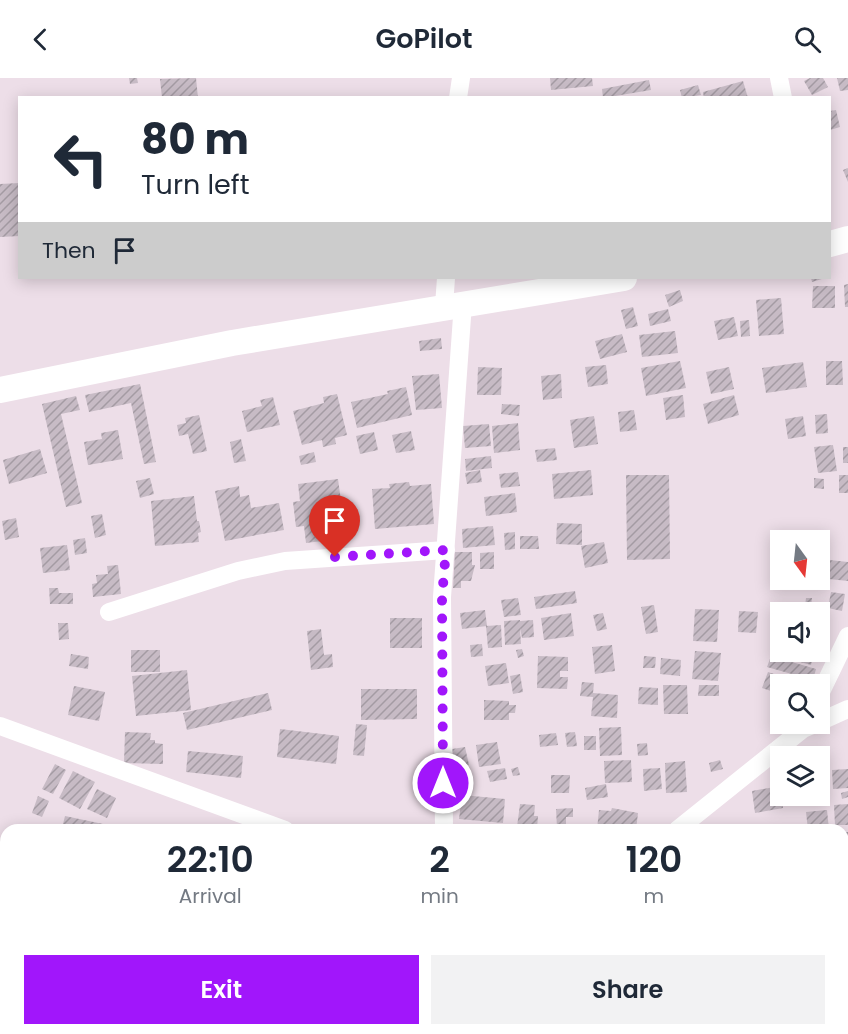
<!DOCTYPE html>
<html lang="en">
<head>
<meta charset="utf-8">
<style>
	:root { --surface:#fff; --page:#f2f2f3; --text:#1f2937; --muted:#747a83; --accent:#a116fb }
	body { margin:0; font-family:Poppins,sans-serif; background:var(--page); color:var(--text); height:100vh; display:flex; flex-direction:column; font-size:22px; white-space:nowrap }
	* { box-sizing:border-box; margin:0 }
	p { font-size:20px; color:var(--muted) }
	.icon { flex:none; width:33px; height:33px; fill:none; stroke:currentColor; stroke-width:2; stroke-linecap:round; stroke-linejoin:round }
	.map { position:relative; flex:1; overflow:hidden }
	.sheet { position:absolute; left:0px; top:746px; width:849px; height:212px; display:flex; flex-direction:column; background:var(--surface); border-radius:18px 18px 0 0; box-shadow:0 3px 15px #0003 }
	.sheet>* { flex:none }
	.banner { position:absolute; left:18px; top:18px; width:813px; height:183px; border-radius:0px; box-shadow:0 3px 15px #0003; background:#fff; color:var(--text); overflow:hidden }
	.needle { width:39px; rotate:165deg }
	.fabs { position:absolute; left:770px; top:452px; display:grid; gap:12px }
	.fabs a { display:grid; place-items:center; width:60px; height:60px; border-radius:0px; background:var(--surface); box-shadow:0 3px 15px #0003; font-size:30px }
	.pin { position:absolute; display:grid; place-items:center; width:51px; height:51px; color:#fff; margin:-62px -26px; border-radius:50% 50% 50% 0; rotate:-45deg; box-shadow:0 0 6px #0007 }
	.pin .icon { rotate:45deg }
	.me { position:absolute; width:66px; margin:-33px; rotate:0deg; stroke-linejoin:round; filter:drop-shadow(0 0 4px #0008) }
	.turn { display:flex; align-items:center; gap:21px; height:126px; padding:0 24px; font-size:27px }
	.turn .icon { width:78px; height:78px; stroke-width:2.5 }
	.turn b { display:block; font-size:42px; line-height:51px }
	.then { display:flex; align-items:center; height:57px; padding:0 24px; background:#0003; gap:12px; font-size:22px }
	.eta { display:flex; justify-content:space-evenly; align-items:center; height:102px; text-align:center }
	.eta b { font-size:36px; font-weight:600; line-height:42px }
	.primary-button { display:flex; gap:12px; margin-top:auto; padding:12px 24px }
	.primary-button a { flex:1; height:69px; border-radius:0px; background:var(--accent); color:#fff; font-size:24px; font-weight:600; line-height:69px; text-align:center }
	.primary-button a+a { background:var(--page); color:var(--text) }
	header { display:flex; justify-content:space-between; align-items:center; height:78px; padding:0 24px; background:var(--surface); font-size:27px; font-weight:600 }
	.map>svg:first-child { display:block }
	.building { fill:url(#building-hatch) }
	.lines { fill:none; stroke-linecap:round; stroke-linejoin:round }
	.street { stroke:#fff; stroke-width:18 }
	.secondary { stroke:#fff; stroke-width:26 }
	.route { stroke:#a116fb; stroke-width:10; stroke-dasharray:0 18 }
</style>
</head>
<body>
<header><svg class="icon" aria-label="back" viewBox="0 0 24 24"><path d="M15 5l-7 7 7 7"/></svg>GoPilot<svg class="icon" aria-label="search" viewBox="0 0 24 24"><circle cx="10" cy="10" r="6"/><path d="M15 15l6 6"/></svg></header>
<div class="map">
<svg width="848" height="956" viewBox="0 0 848 956">
	<defs>
		<pattern id="building-hatch" width="6" height="6" patternUnits="userSpaceOnUse" patternTransform="scale(1.5)"><rect width="6" height="6" fill="#c7bbc5"/><path d="M-1 1l2-2M0 6l6-6M5 7l2-2" fill="none" stroke="#a49ba3"/></pattern>
	</defs>
	<rect width="100%" height="100%" fill="#eddee8"/>
	<g class="building">
		<polygon points="129,0 137,0 138,5 130,6"/>
		<polygon points="196,0 198,20 162,20 160,1"/>
		<polygon points="550,0 592,0 593,8 551,12"/>
		<polygon points="810,0 823,0 828,9 812,17 804,3"/>
		<polygon points="837,0 848,0 848,12 840,13"/>
		<polygon points="649,2 651,12 603,20 602,11"/>
		<polygon points="743,3 748,20 704,20 703,14"/>
		<polygon points="698,7 701,17 682,20 680,12"/>
		<polygon points="836,32 840,49 830,52 830,33"/>
		<polygon points="848,90 848,104 843,92"/>
		<polygon points="20,105 20,158 0,159 0,106"/>
		<polygon points="811,200 825,200 812,204"/>
		<polygon points="848,206 848,229 845,229 844,207"/>
		<polygon points="813,208 835,208 835,230 812,230"/>
		<polygon points="680,212 683,223 669,229 665,217"/>
		<polygon points="781,220 784,256 759,258 756,222"/>
		<polygon points="633,229 638,248 626,251 621,232"/>
		<polygon points="668,231 671,243 650,248 648,236"/>
		<polygon points="734,239 738,258 718,262 714,243"/>
		<polygon points="749,242 750,258 741,259 740,243"/>
		<polygon points="675,253 678,275 642,279 639,257"/>
		<polygon points="622,256 627,274 600,281 595,263"/>
		<polygon points="441,260 442,271 420,273 419,263"/>
		<polygon points="680,283 686,310 646,318 641,290"/>
		<polygon points="826,283 842,283 843,307 826,307"/>
		<polygon points="803,284 807,309 766,315 762,290"/>
		<polygon points="606,287 608,306 588,309 585,289"/>
		<polygon points="478,289 502,290 501,317 477,317"/>
		<polygon points="729,289 734,311 711,316 706,294"/>
		<polygon points="439,296 442,330 416,332 412,298"/>
		<polygon points="561,296 562,320 543,322 541,298"/>
		<polygon points="140,306 156,384 144,386 131,325 89,334 85,317"/>
		<polygon points="406,309 412,337 357,350 351,324 388,316 387,313"/>
		<polygon points="337,316 347,357 335,360 336,366 323,369 322,362 302,367 293,333 324,325 323,319"/>
		<polygon points="683,317 685,339 666,342 663,320"/>
		<polygon points="734,317 739,337 708,346 703,326"/>
		<polygon points="76,318 80,332 61,336 82,425 66,429 42,326"/>
		<polygon points="273,319 280,347 247,354 242,333 262,328 260,322"/>
		<polygon points="502,326 520,327 519,338 501,336"/>
		<polygon points="634,332 637,352 620,354 618,334"/>
		<polygon points="827,336 828,355 816,356 815,337"/>
		<polygon points="199,337 207,373 193,376 188,356 179,358 177,347 186,345 185,340"/>
		<polygon points="594,338 598,366 574,370 570,342"/>
		<polygon points="803,338 806,358 788,361 785,341"/>
		<polygon points="518,345 520,372 494,375 492,348"/>
		<polygon points="489,346 491,368 465,370 463,348"/>
		<polygon points="118,352 123,381 88,387 84,364 102,361 101,355"/>
		<polygon points="411,353 415,372 396,375 392,357"/>
		<polygon points="374,354 378,372 360,376 356,358"/>
		<polygon points="241,361 246,383 234,385 230,364"/>
		<polygon points="833,367 837,393 818,395 814,369"/>
		<rect x="843" y="369" width="5" height="16"/>
		<polygon points="555,370 557,382 537,384 535,372"/>
		<polygon points="40,371 47,395 9,406 3,382"/>
		<polygon points="314,374 316,384 301,387 299,378"/>
		<polygon points="491,378 492,390 466,393 465,381"/>
		<polygon points="480,392 482,404 467,406 465,395"/>
		<polygon points="591,392 593,417 554,421 552,396"/>
		<polygon points="518,394 520,408 501,410 499,396"/>
		<polygon points="626,397 669,397 670,481 627,482"/>
		<rect x="839" y="397" width="9" height="18"/>
		<polygon points="150,400 154,416 140,420 136,403"/>
		<polygon points="814,400 824,401 824,411 814,410"/>
		<polygon points="338,401 346,460 306,465 304,448 296,449 293,424 300,423 298,406"/>
		<polygon points="409,404 410,408 431,406 434,446 375,451 372,411 390,410 389,406"/>
		<polygon points="239,408 240,419 249,417 251,430 279,425 284,452 225,463 215,413"/>
		<polygon points="515,415 517,434 486,438 484,419"/>
		<polygon points="194,418 197,443 199,443 201,454 198,455 199,464 155,468 151,423"/>
		<polygon points="102,436 106,457 95,460 91,438"/>
		<polygon points="16,440 19,459 5,462 2,443"/>
		<polygon points="557,445 582,446 582,467 556,466"/>
		<polygon points="493,448 495,467 463,470 462,451"/>
		<polygon points="515,454 515,471 505,472 504,455"/>
		<polygon points="520,458 538,458 539,471 520,471"/>
		<polygon points="85,460 87,475 75,477 73,462"/>
		<polygon points="604,464 608,485 585,490 581,468"/>
		<polygon points="67,467 70,492 43,495 40,470"/>
		<polygon points="455,474 472,474 472,487 475,487 471,503 461,503 461,510 453,510"/>
		<polygon points="494,474 494,491 480,491 480,475"/>
		<polygon points="820,481 848,484 848,503 819,500"/>
		<polygon points="118,487 121,516 93,519 92,506 97,505 96,497 108,496 107,488"/>
		<polygon points="49,510 58,510 59,515 73,515 73,526 50,526"/>
		<polygon points="575,513 577,525 536,531 534,519"/>
		<polygon points="831,514 845,516 842,533 828,530"/>
		<polygon points="518,520 521,537 504,539 501,522"/>
		<polygon points="806,520 812,520 811,528 805,528"/>
		<polygon points="654,527 658,554 646,556 641,529"/>
		<polygon points="695,531 719,532 717,564 693,563"/>
		<polygon points="485,532 487,548 462,551 460,535"/>
		<polygon points="739,533 758,534 756,555 738,554"/>
		<polygon points="571,535 574,558 544,562 541,540"/>
		<polygon points="603,535 607,551 597,553 593,537"/>
		<rect x="390" y="540" width="32" height="30"/>
		<polygon points="819,541 826,542 822,563 819,562"/>
		<polygon points="520,542 520,543 533,542 534,559 522,560 520,550 521,566 505,567 504,543"/>
		<polygon points="58,545 68,545 69,561 59,562"/>
		<polygon points="501,547 502,569 488,570 486,548"/>
		<polygon points="321,551 324,577 332,576 333,589 311,592 307,553"/>
		<polygon points="482,566 483,578 471,579 470,567"/>
		<polygon points="612,567 615,593 595,596 592,569"/>
		<polygon points="522,571 524,578 518,580 516,572"/>
		<rect x="131" y="572" width="29" height="22"/>
		<polygon points="695,573 721,575 718,603 692,601"/>
		<polygon points="780,573 806,573 814,575 811,587 779,578"/>
		<polygon points="71,576 89,579 88,591 69,588"/>
		<polygon points="538,578 568,579 568,593 560,593 560,599 568,599 567,611 537,610"/>
		<polygon points="644,578 656,579 655,590 643,590"/>
		<polygon points="771,578 816,591 813,602 767,589"/>
		<polygon points="661,580 681,582 680,598 660,596"/>
		<polygon points="506,585 509,605 488,608 485,588"/>
		<polygon points="187,592 191,632 136,638 132,598"/>
		<polygon points="768,594 786,600 784,606 780,606 780,616 762,610"/>
		<polygon points="520,596 523,614 513,616 510,598"/>
		<polygon points="582,604 594,605 593,615 618,617 617,640 591,638 593,619 580,618"/>
		<polygon points="663,607 687,607 688,636 664,636"/>
		<polygon points="699,607 719,607 719,618 698,618"/>
		<polygon points="74,608 105,614 99,643 68,637"/>
		<polygon points="639,609 658,610 658,627 638,626"/>
		<polygon points="361,611 417,611 417,641 361,642"/>
		<polygon points="268,615 272,632 187,652 183,635"/>
		<polygon points="774,618 780,619 780,638 770,636"/>
		<polygon points="484,622 509,623 509,627 516,627 515,635 509,635 509,642 484,642"/>
		<polygon points="356,646 367,647 364,678 353,677"/>
		<polygon points="621,649 622,677 600,678 599,650"/>
		<polygon points="280,651 339,658 336,686 277,679"/>
		<polygon points="125,654 151,655 150,662 155,662 155,665 163,666 163,686 124,685"/>
		<polygon points="575,654 577,668 567,669 565,655"/>
		<polygon points="556,655 558,667 540,669 539,657"/>
		<rect x="584" y="658" width="12" height="14"/>
		<polygon points="497,664 501,686 479,689 476,667"/>
		<polygon points="647,665 648,677 638,678 637,666"/>
		<polygon points="465,669 469,687 455,690 452,671"/>
		<polygon points="188,673 243,678 241,700 186,694"/>
		<polygon points="631,682 632,704 605,705 604,683"/>
		<polygon points="720,682 723,691 711,694 709,685"/>
		<polygon points="685,683 687,714 666,715 665,685"/>
		<polygon points="55,686 66,692 53,716 42,711"/>
		<polygon points="518,689 520,697 513,698 511,691"/>
		<polygon points="505,690 507,701 490,704 487,693"/>
		<polygon points="660,690 662,711 644,713 643,691"/>
		<polygon points="848,691 848,710 833,711 832,692"/>
		<polygon points="73,693 95,704 80,731 59,720"/>
		<polygon points="551,697 570,697 569,715 551,715"/>
		<polygon points="606,706 608,719 587,722 585,710"/>
		<polygon points="780,708 783,730 755,735 752,713"/>
		<polygon points="97,711 116,720 107,740 87,731"/>
		<polygon points="848,713 848,719 842,721 841,715"/>
		<polygon points="462,717 505,721 503,745 459,741"/>
		<polygon points="38,718 49,723 42,739 32,735"/>
		<polygon points="520,726 535,727 534,738 538,738 537,751 517,749"/>
		<polygon points="848,726 848,747 835,747 834,727"/>
		<polygon points="573,730 573,739 566,739 566,749 557,750 556,731"/>
		<polygon points="612,730 638,735 636,752 597,752 599,732 611,733"/>
		<polygon points="827,732 829,752 808,752 806,734"/>
		<polygon points="65,738 103,746 102,752 62,750"/>
		<rect x="843" y="754" width="5" height="12"/>
		<polygon points="0,777 6,779 5,791 0,789"/>
		<polygon points="848,784 848,799 843,800 843,785"/>
		<polygon points="843,836 848,836 848,862 843,863"/>
		<polygon points="843,925 848,928 848,946 843,944"/>
		<polygon points="6,935 6,951 49,951 49,954 36,956 0,956 0,936"/>
		<rect x="116" y="951" width="54" height="5"/>
		<polygon points="401,951 419,951 424,953 423,956 400,956"/>
		<polygon points="429,951 456,951 463,953 463,956 428,956"/>
		<polygon points="663,951 677,951 675,956 661,956"/>
		<polygon points="706,951 730,951 728,956 704,956"/>
		<polygon points="746,951 759,951 757,956 744,956"/>
	</g>
	<g class="lines">
		<g class="street">
			<polyline points="779,0 783,20"/>
			<polyline points="458,20 461,0"/>
			<polyline points="444,228 446,200"/>
			<polyline points="109,534 238,493 285,483 446,472"/>
			<polyline points="819,618 848,558"/>
			<polyline points="819,644 848,631"/>
			<polyline points="0,648 285,752"/>
			<polyline points="444,752 442,519 463,225"/>
			<polyline points="677,752 803,651 817,645"/>
			<polyline points="843,902 848,901"/>
			<polyline points="840,951 848,954"/>
		</g>
		<g class="secondary">
			<polyline points="830,166 848,161"/>
			<polyline points="0,312 232,265 624,200"/>
		</g>
	</g>
	<g class="lines">
		<polyline class="route" points="335,479 446,472 442,519 443,705"/>
	</g>
</svg>
<div class="fabs">
<a><svg class="needle" viewBox="-14 -14 28 28"><path d="M0-13l5 13h-10z" fill="#e53935"/><path d="M0 13l5-13h-10z" fill="#747a83"/></svg></a>
<a><svg class="icon" aria-label="sound" viewBox="0 0 24 24"><path d="M4 9h4l5-4v14l-5-4H4zM17 9q2 3 0 6"/></svg></a>
<a><svg class="icon" aria-label="search" viewBox="0 0 24 24"><circle cx="10" cy="10" r="6"/><path d="M15 15l6 6"/></svg></a>
<a><svg class="icon" aria-label="layers" viewBox="0 0 24 24"><path d="M12 4l9 5-9 5-9-5zM3 14l9 5 9-5"/></svg></a>
</div>
<div class="pin" style="left:335px;top:479px;background:#d93025"><svg class="icon" aria-label="arrive" viewBox="0 0 24 24"><path d="M6 21V4h12l-3 4 3 4H6"/></svg></div>
<svg class="me" style="left:443px;top:705px" viewBox="-20 -20 40 40"><circle r="17" fill="#a116fb" stroke="#fff" stroke-width="3"/><path d="M0-11L8 9 0 5-8 9z" fill="#fff"/></svg>
<div class="banner">
<div class="turn"><svg class="icon" aria-label="left" viewBox="0 0 24 24"><path d="M17 20v-9H6M10 6l-5 5 5 5"/></svg><div><b>80 m</b>Turn left</div></div>
<div class="then">Then<svg class="icon" aria-label="arrive" viewBox="0 0 24 24"><path d="M6 21V4h12l-3 4 3 4H6"/></svg></div>
</div>
<section class="sheet">
<div class="eta">
<div><b>22:10</b><p>Arrival</p></div>
<div><b>2</b><p>min</p></div>
<div><b>120</b><p>m</p></div>
</div>
<div class="primary-button"><a>Exit</a><a>Share</a></div>
</section>
</div>
</body>
</html>
